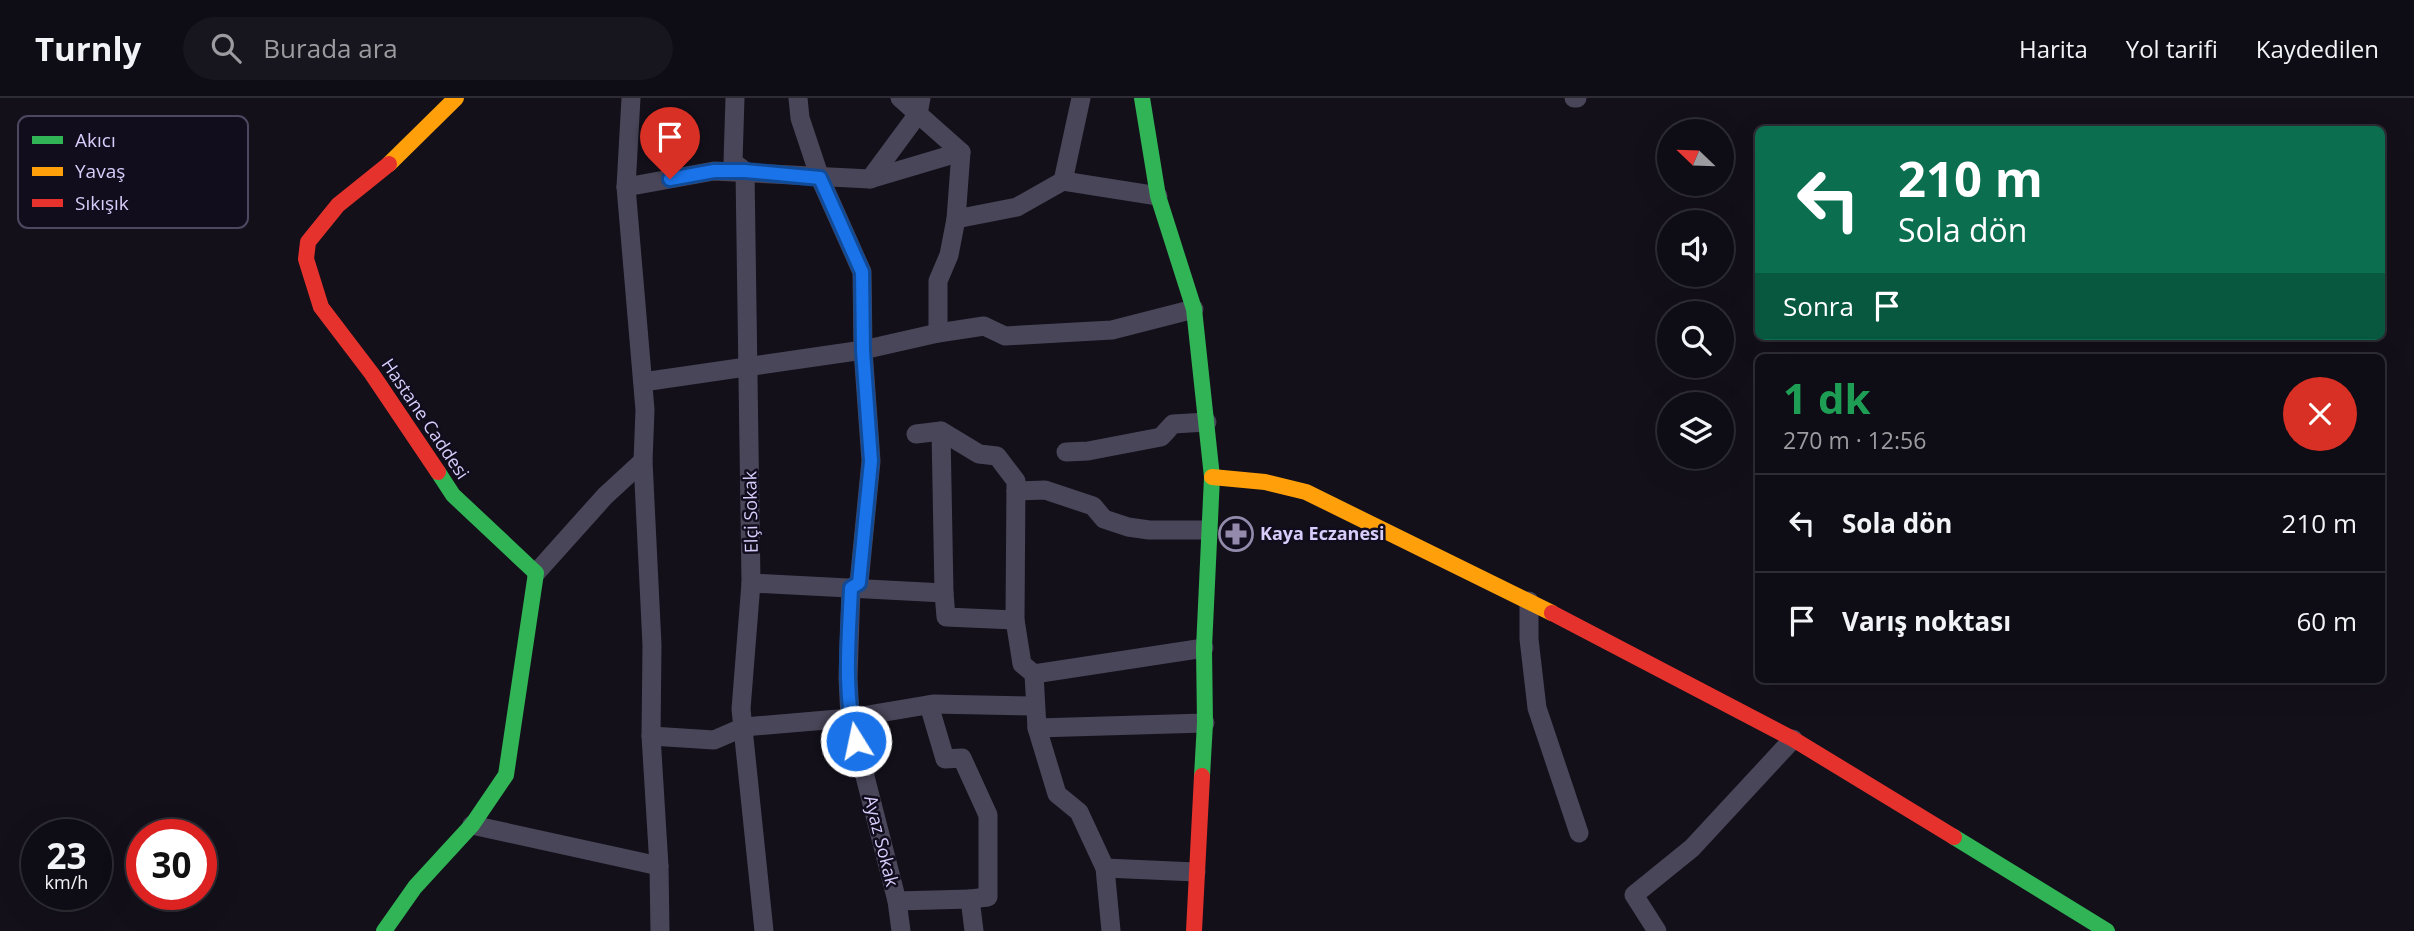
<!DOCTYPE html>
<html lang="tr">
<head>
<meta charset="utf-8">
<style>
	:root { --surface:#0e0c14; --page:#17151d; --text:#f1f3f6; --muted:#9b9ba0; --line:#2e2c34 }
	body { margin:0; font-family:"Open Sans",sans-serif; background:var(--page); color:var(--text); height:100vh; display:flex; flex-direction:column; font-size:26px; white-space:nowrap }
	* { box-sizing:border-box; margin:0 }
	p { font-size:23px; color:var(--muted) }
	.icon { flex:none; width:38px; height:38px; fill:none; stroke:currentColor; stroke-width:2; stroke-linecap:round; stroke-linejoin:round }
	.map { position:relative; flex:1; overflow:hidden }
	.panel { position:absolute; left:1755px; top:256px; width:630px; height:329px; display:flex; flex-direction:column; background:var(--surface); border-radius:10px; box-shadow:0 7px 28px #0002,0 0 0 2px var(--line) }
	.panel>* { flex:none }
	.hud { position:absolute; left:1755px; top:28px; width:630px; height:214px; border-radius:10px; box-shadow:0 7px 28px #0002,0 0 0 2px var(--line); background:#0b6e4f; color:#fff; overflow:hidden }
	.needle { width:46px; rotate:293deg }
	.buttons { position:absolute; left:1657px; top:21px; display:grid; gap:14px }
	.buttons a { display:grid; place-items:center; width:77px; height:77px; border-radius:50%; background:var(--surface); box-shadow:0 7px 28px #0002,0 0 0 2px var(--line); font-size:35px }
	.speed { position:absolute; left:21px; top:721px; display:flex; gap:14px; font-size:35px; font-weight:700; text-align:center }
	.speed>* { display:grid; place-content:center; width:91px; height:91px; border-radius:50%; background:var(--surface); box-shadow:0 7px 28px #0002,0 0 0 2px var(--line); line-height:1 }
	.speed small { font-size:18px; font-weight:400 }
	.speed .limit { border:10px solid #d22; background:#fff; color:#111 }
	.pin { position:absolute; display:grid; place-items:center; width:60px; height:60px; color:#fff; margin:-72px -30px; border-radius:50% 50% 50% 0; rotate:-45deg; box-shadow:0 0 7px #0007 }
	.pin .icon { rotate:45deg }
	.me { position:absolute; width:77px; margin:-38px; rotate:350deg; stroke-linejoin:round; filter:drop-shadow(0 0 5px #0008) }
	.turn { display:flex; align-items:center; gap:24px; height:147px; padding:0 28px; font-size:32px }
	.turn .icon { width:91px; height:91px; stroke-width:2.5 }
	.turn b { display:block; font-size:49px; line-height:60px }
	.then { display:flex; align-items:center; height:66px; padding:0 28px; background:#0003; gap:14px; font-size:26px }
	.round { display:grid; place-items:center; flex:none; width:74px; height:74px; border-radius:37px; background:var(--page) }
	.summary { display:flex; align-items:center; justify-content:space-between; height:119px; padding:0 28px }
	h1 { font-size:42px; font-weight:700; line-height:52px; color:#1e9e55 }
	ul { padding:0; list-style:none }
	li { display:flex; align-items:center; gap:21px; height:98px; padding:0 28px; border-top:2px solid var(--line) }
	li div { flex:1 }
	li b { display:block; font-size:26px }
	li em { font-style:normal }
	header { display:flex; align-items:center; gap:42px; box-sizing:border-box; height:98px; padding:0 35px; background:var(--surface); border-bottom:2px solid var(--line) }
	header strong { font-size:33px }
	nav { display:flex; gap:38px; margin-inline-start:auto; font-size:24px }
	.search { width:490px; height:63px; background:var(--page); display:flex; align-items:center; gap:18px; box-sizing:border-box; padding:0 24px; border-radius:38px; color:var(--muted); font-size:26px }
	.map>svg:first-child { display:block }
	.lines { fill:none; stroke-linecap:round; stroke-linejoin:round }
	.street { stroke:#494659; stroke-width:19 }
	.fast { stroke:#30b455; stroke-width:16 }
	.slow { stroke:#ff9f0a; stroke-width:16 }
	.jam { stroke:#e5322d; stroke-width:16 }
	.route-casing { stroke:#114b97; stroke-width:18 }
	.route { stroke:#1a73e8; stroke-width:12 }
	.labels { text-anchor:middle; stroke-width:5; stroke-linejoin:round; paint-order:stroke }
	.street-label { font-size:18px; fill:#d9cdfb; stroke:#120d1d }
	.poi-label { font-size:18px; font-weight:bold; fill:#d9cdfb; stroke:#120d1d; text-anchor:start }
	.key { fill:#120d1d; stroke:#4e4760; stroke-width:2 }
	.key-label { font-size:19px; fill:#d9cdfb }
</style>
</head>
<body>
<header>
<strong>Turnly</strong>
<div class="search"><svg class="icon" aria-label="search" viewBox="0 0 24 24"><circle cx="10" cy="10" r="6"/><path d="M15 15l6 6"/></svg>Burada ara</div>
<nav><a>Harita</a><a>Yol tarifi</a><a>Kaydedilen</a></nav>
</header>
<div class="map">
<svg width="2414" height="833" viewBox="0 0 2414 833">
	<rect width="100%" height="100%" fill="#13101a"/>
	<g class="lines">
		<g class="street">
			<polyline points="631,0 626,89 645,312 643,363 652,547 651,638 659,768 660,833"/>
			<polyline points="735,0 733,64 745,73 751,485 741,611 764,833"/>
			<polyline points="798,0 800,20 820,80 862,174 863,252 871,363 859,485 851,490 848,580 850,620 897,803 901,833"/>
			<polyline points="900,0 961,54 956,121 949,157 938,183 938,235"/>
			<polyline points="1574,0 1577,0"/>
			<polyline points="870,81 961,54"/>
			<polyline points="1063,83 1081,0"/>
			<polyline points="626,89 714,73 870,81 918,16 921,0"/>
			<polyline points="956,121 1017,109 1063,83 1158,98"/>
			<polyline points="643,284 863,252 938,235 984,228 1005,238 1112,232 1194,211"/>
			<polyline points="941,333 944,495 946,519 1015,522"/>
			<polyline points="916,336 941,333 979,356 997,358 1016,383 1015,522 1022,566 1034,576 1037,630 1057,696 1079,714 1105,770 1111,833"/>
			<polyline points="1066,354 1088,353 1161,339 1173,326 1207,324"/>
			<polyline points="1016,393 1045,392 1093,408 1104,421 1128,429 1149,432 1208,432"/>
			<polyline points="536,475 605,398 643,363"/>
			<polyline points="751,485 944,495"/>
			<polyline points="1529,503 1529,541 1537,610 1579,735"/>
			<polyline points="1034,576 1204,550"/>
			<polyline points="929,607 945,661 962,660 988,717 988,799 970,801 974,833"/>
			<polyline points="1037,630 1205,625"/>
			<polyline points="651,638 714,642 744,629 850,620 933,606 1035,608"/>
			<polyline points="472,727 659,768"/>
			<polyline points="1105,770 1196,774"/>
			<polyline points="897,803 970,801"/>
			<polyline points="1657,833 1634,797 1692,750 1793,641"/>
		</g>
		<g class="fast">
			<polyline points="1142,0 1158,98 1194,211 1212,379 1204,550 1205,625 1202,678"/>
			<polyline points="1954,739 2107,833"/>
			<polyline points="384,833 415,789 472,727 506,677 536,475 453,397 438,374"/>
		</g>
		<g class="slow">
			<polyline points="389,66 456,0"/>
			<polyline points="1212,379 1265,384 1306,394 1552,515"/>
		</g>
		<g class="jam">
			<polyline points="389,66 338,107 308,144 306,161 321,209 372,276 438,374"/>
			<polyline points="1552,515 1793,641 1954,739"/>
			<polyline points="1194,833 1202,678"/>
		</g>
	</g>
	<g class="lines">
		<g class="route-casing">
			<path id="route" d="M670,81L714,73H745L820,80L862,174L863,253L871,363L859,485L851,490C849,540 843,593 856,643"/>
		</g>
		<use href="#route" class="route"/>
	</g>
	<defs>
		<g id="pharmacy-ring" transform="scale(1.75)"><circle r="9.5" fill="#120d1d" stroke="#948bac" stroke-width="1.5"/><path d="M-2-6h4v4h4v4h-4v4h-4v-4h-4v-4h4Z" fill="#948bac"/></g>
	</defs>
	<g fill-rule="evenodd">
		<use href="#pharmacy-ring" x="1236" y="436"/>
	</g>
	<g class="labels">
		<g class="street-label">
			<text transform="translate(425 321) rotate(56)" y="6">Hastane Caddesi</text>
			<text transform="translate(751 414) rotate(-91)" y="6">Elçi Sokak</text>
			<text transform="translate(881 743) rotate(76)" y="6">Ayaz Sokak</text>
		</g>
		<g class="poi-label">
			<text x="1260" y="442">Kaya Eczanesi</text>
		</g>
	</g>
	<rect x="18" y="18" width="230" height="112" rx="10" class="key"/>
	<rect x="32" y="38" width="31" height="8" fill="#30b455"/>
	<rect x="32" y="69" width="31" height="9" fill="#ff9f0a"/>
	<rect x="32" y="101" width="31" height="8" fill="#e5322d"/>
	<g class="key-label">
		<text x="75" y="49">Akıcı</text>
		<text x="75" y="80">Yavaş</text>
		<text x="75" y="112">Sıkışık</text>
	</g>
</svg>
<div class="buttons">
<a><svg class="needle" viewBox="-14 -14 28 28"><path d="M0-13l5 13h-10z" fill="#e53935"/><path d="M0 13l5-13h-10z" fill="#9b9ba0"/></svg></a>
<a><svg class="icon" aria-label="sound" viewBox="0 0 24 24"><path d="M4 9h4l5-4v14l-5-4H4zM17 9q2 3 0 6"/></svg></a>
<a><svg class="icon" aria-label="search" viewBox="0 0 24 24"><circle cx="10" cy="10" r="6"/><path d="M15 15l6 6"/></svg></a>
<a><svg class="icon" aria-label="layers" viewBox="0 0 24 24"><path d="M12 4l9 5-9 5-9-5zM3 14l9 5 9-5"/></svg></a>
</div>
<div class="speed"><div>23<small>km/h</small></div><div class="limit">30</div></div>
<div class="pin" style="left:670px;top:81px;background:#d93025"><svg class="icon" aria-label="arrive" viewBox="0 0 24 24"><path d="M6 21V4h12l-3 4 3 4H6"/></svg></div>
<svg class="me" style="left:856px;top:643px" viewBox="-20 -20 40 40"><circle r="17" fill="#1a73e8" stroke="#fff" stroke-width="3"/><path d="M0-11L8 9 0 5-8 9z" fill="#fff"/></svg>
<div class="hud">
<div class="turn"><svg class="icon" aria-label="left" viewBox="0 0 24 24"><path d="M17 20v-9H6M10 6l-5 5 5 5"/></svg><div><b>210 m</b>Sola dön</div></div>
<div class="then">Sonra<svg class="icon" aria-label="arrive" viewBox="0 0 24 24"><path d="M6 21V4h12l-3 4 3 4H6"/></svg></div>
</div>
<section class="panel">
<div class="summary"><div><h1>1 dk</h1><p>270 m · 12:56</p></div><a class="round" style="background:#d93025;color:#fff"><svg class="icon" aria-label="close" viewBox="0 0 24 24"><path d="M6 6l12 12M18 6L6 18"/></svg></a></div>
<ul>
<li><svg class="icon" aria-label="left" viewBox="0 0 24 24"><path d="M17 20v-9H6M10 6l-5 5 5 5"/></svg><div><b>Sola dön</b></div><em>210 m</em></li>
<li><svg class="icon" aria-label="arrive" viewBox="0 0 24 24"><path d="M6 21V4h12l-3 4 3 4H6"/></svg><div><b>Varış noktası</b></div><em>60 m</em></li>
</ul>
</section>
</div>
</body>
</html>
